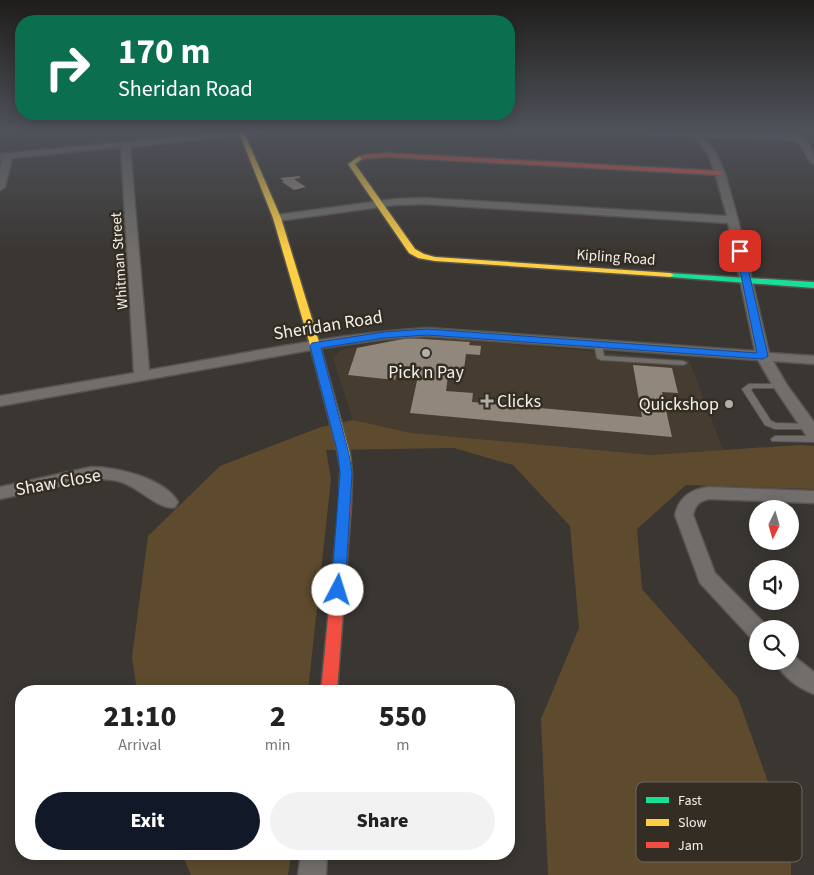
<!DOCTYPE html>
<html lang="en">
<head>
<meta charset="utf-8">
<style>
	:root { --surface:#fff; --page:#f2f2f2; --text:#222; --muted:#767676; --accent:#111827 }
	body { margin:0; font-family:"Source Sans 3",sans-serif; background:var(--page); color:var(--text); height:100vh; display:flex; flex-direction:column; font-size:19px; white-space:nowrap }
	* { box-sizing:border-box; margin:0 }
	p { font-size:16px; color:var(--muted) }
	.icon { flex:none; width:28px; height:28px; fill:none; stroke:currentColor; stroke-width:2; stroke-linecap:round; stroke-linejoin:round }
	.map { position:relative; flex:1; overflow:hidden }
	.details { position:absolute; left:15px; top:685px; width:500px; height:175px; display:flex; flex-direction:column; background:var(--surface); border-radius:20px; box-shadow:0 2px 12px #0003 }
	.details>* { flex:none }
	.hud { position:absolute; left:15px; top:15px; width:500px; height:105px; border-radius:20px; box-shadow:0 2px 12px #0003; background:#0b6e4f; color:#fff; overflow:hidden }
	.needle { width:32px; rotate:185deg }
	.fabs { position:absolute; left:749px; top:500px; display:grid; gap:10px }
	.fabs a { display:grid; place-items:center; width:50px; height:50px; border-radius:50%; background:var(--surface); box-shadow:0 2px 12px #0003; font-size:25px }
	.pin { position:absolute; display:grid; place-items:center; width:42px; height:42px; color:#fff; margin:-21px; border-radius:10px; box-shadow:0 2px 8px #0006 }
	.me { position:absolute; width:55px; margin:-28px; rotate:5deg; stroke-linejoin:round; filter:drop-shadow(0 0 4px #0008) }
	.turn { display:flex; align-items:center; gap:18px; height:105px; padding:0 20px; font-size:22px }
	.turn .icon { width:65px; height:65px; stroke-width:2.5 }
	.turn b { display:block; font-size:35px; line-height:42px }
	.eta { display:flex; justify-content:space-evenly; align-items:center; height:85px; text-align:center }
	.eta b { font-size:30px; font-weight:800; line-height:35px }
	.primary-button { display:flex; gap:10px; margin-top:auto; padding:10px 20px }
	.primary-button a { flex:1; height:58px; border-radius:30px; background:var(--accent); color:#fff; font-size:20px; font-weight:800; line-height:58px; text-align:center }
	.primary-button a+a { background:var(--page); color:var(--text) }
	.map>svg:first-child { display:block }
	.built { fill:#463d30 }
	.green { fill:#5e4b2e }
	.building { fill:#91887b }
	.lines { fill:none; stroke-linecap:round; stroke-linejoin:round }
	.lane-casing { stroke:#575450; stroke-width:2 }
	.street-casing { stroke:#575450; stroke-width:3 }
	.fast-casing { stroke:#575450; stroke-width:3 }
	.slow-casing { stroke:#575450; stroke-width:3 }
	.jam-casing { stroke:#575450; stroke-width:3 }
	.lane { fill:#716e6b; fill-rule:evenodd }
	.street { fill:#716e6b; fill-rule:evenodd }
	.fast { fill:#16e098; fill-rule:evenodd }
	.slow { fill:#ffcf43; fill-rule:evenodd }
	.jam { fill:#f24e42; fill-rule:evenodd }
	.route { fill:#1a73e8; stroke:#114b97 }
	.poi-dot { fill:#b2aea9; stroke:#332d24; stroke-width:2 }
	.labels { text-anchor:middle; stroke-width:5; stroke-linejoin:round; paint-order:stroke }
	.far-street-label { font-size:15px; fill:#f3efe9; stroke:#332d24 }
	.street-label { font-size:18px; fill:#f3efe9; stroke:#332d24 }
	.poi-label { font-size:18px; fill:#f3efe9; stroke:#332d24 }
	.key { fill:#332d24; stroke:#6d675f; stroke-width:1 }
	.key-label { font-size:14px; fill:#f3efe9 }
</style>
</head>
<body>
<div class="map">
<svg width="814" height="875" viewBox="0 0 814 875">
	<rect width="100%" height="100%" fill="#3a3632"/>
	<polygon class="built" points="408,335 689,360 723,450 651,455 412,433 353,420 333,358 341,350"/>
	<g class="green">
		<polygon points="353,420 412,433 651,455 799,445 814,446 814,489 686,485 637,529 642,589 738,698 791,846 791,875 548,875 541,719 579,628 570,526 513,465 454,448 326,450 331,479 308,691 137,691 132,657 148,536 220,466 321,427"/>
		<polygon points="182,854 291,854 288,875 191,875"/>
	</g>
	<g class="building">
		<polygon points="299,176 301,178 294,179 306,187 294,190 282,182 284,181 280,178"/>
		<polygon points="408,338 470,342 469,345 481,346 480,355 466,354 463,377 448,376 446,391 473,393 472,402 642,417 633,365 672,368 678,393 662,392 672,437 410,413 420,367 399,366 395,380 348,375 357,348"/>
	</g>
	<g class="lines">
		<g class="lane-casing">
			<g id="lane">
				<polygon points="595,342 598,342 602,344 604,356 683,361 687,363 683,365 601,360 597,358 594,344"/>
				<polygon points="749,384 783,384 784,386 780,388 753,388 751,390 771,421 776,423 809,424 813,427 812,429 775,429 765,425 742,389"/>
				<polygon points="775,436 814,436 814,442 772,441 771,439"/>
			</g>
		</g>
		<g class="street-casing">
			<g id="street">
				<path d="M250,130H274L270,132L130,147L149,370C241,354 333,334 427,328L755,351L728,223L424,204L395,205L277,221L272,218L277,215L395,199L424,198L727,216L715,173L708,154L694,136L605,132L601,130H697L698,131L790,135V131H796C808,141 814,148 814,164L811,163L797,140L703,137L716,153L725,173L738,220L769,353L814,356V364L773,361L787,385L814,422V439L808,438L773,386L758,360L427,336L384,339L322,348L0,406V396L134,373L121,147L12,158L5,187L0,190V169L3,159L0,160V154Z"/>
				<path d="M91,467C117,467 164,478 178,502L175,507C161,511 141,490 126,484C115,479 103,479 91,479L0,499V487Z"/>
				<path d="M709,487L814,491V503L709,499C699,501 695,506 693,515L715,573L766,625L768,629H758V640L750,637L700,583L675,515C679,497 691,489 709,487Z"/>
				<path d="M790,653L814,672V694C798,688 783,677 775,661H790Z"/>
				<polygon points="301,854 327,854 326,875 298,875"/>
			</g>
		</g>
		<g class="fast-casing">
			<polygon id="fast" points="667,273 814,282 814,288 670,277 666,275"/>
		</g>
		<g class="slow-casing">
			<g id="slow">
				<polygon points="238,130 243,130 281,218 320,345 350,454 352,474 350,477 342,477 338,454 310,345 273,218"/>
				<polygon points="360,156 365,157 355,164 415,249 424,254 435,257 670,273 674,275 670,277 435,261 418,258 409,253 348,164"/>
			</g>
		</g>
		<g class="jam-casing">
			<g id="jam">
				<polygon points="387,153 720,171 723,173 720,175 387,157 362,159 359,157 362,155"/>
				<polygon points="346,470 350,471 352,474 351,506 337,691 321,691 339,506 340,474 342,471"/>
			</g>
		</g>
		<use href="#lane" class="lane"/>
		<use href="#street" class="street"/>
		<use href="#fast" class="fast"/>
		<use href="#slow" class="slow"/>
		<use href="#jam" class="jam"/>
	</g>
	<linearGradient id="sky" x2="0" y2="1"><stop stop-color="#201e1c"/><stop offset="0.52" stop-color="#4f525a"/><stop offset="1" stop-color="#4f525a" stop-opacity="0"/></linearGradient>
	<rect width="814" height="252" fill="url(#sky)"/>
	<polygon class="route" points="740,248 744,251 768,356 763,359 427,335 384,338 321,348 349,454 352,473 345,590 343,594 338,596 333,594 331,590 340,473 338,454 310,346 312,343 384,332 427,329 757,353 736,251"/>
	<g class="poi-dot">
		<circle cx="426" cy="353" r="5"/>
		<path d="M484.5 393.5h5v5h5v5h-5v5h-5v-5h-5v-5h5z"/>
		<circle cx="729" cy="404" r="5"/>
	</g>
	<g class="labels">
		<g class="far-street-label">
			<text transform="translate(616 257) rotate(4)" y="5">Kipling Road</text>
			<text transform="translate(119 261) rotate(-94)" y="5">Whitman Street</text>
		</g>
		<g class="street-label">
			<text transform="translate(328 325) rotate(-9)" y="6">Sheridan Road</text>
			<text transform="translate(58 482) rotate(-10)" y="6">Shaw Close</text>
		</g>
		<g class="poi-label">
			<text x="426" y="378">Pick n Pay</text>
			<text x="497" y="407" text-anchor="start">Clicks</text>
			<text x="719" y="410" text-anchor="end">Quickshop</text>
		</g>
	</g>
	<rect x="636" y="782" width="166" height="80" rx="8" class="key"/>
	<rect x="646" y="797" width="23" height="6" fill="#16e098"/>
	<rect x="646" y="819" width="23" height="7" fill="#ffcf43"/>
	<rect x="646" y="842" width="23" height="6" fill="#f24e42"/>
	<g class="key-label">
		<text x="678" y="805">Fast</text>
		<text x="678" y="827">Slow</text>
		<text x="678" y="850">Jam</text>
	</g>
</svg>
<div class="fabs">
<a><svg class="needle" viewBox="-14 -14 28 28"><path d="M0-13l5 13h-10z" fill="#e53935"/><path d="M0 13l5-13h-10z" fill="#767676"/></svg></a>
<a><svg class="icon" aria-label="sound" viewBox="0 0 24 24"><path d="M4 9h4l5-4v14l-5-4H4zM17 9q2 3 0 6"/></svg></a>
<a><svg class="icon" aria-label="search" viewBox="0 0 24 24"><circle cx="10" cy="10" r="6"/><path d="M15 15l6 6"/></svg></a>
</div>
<div class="pin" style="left:740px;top:251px;background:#d93025"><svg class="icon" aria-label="arrive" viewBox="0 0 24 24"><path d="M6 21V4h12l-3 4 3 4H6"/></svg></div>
<svg class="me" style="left:338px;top:590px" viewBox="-20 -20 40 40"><circle r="19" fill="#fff"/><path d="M0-13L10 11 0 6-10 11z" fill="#1a73e8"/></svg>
<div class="hud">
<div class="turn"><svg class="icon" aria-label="right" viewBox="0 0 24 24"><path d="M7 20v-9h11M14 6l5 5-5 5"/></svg><div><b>170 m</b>Sheridan Road</div></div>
</div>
<section class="details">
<div class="eta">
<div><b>21:10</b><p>Arrival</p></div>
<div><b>2</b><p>min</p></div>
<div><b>550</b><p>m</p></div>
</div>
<div class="primary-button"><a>Exit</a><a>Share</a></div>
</section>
</div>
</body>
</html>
